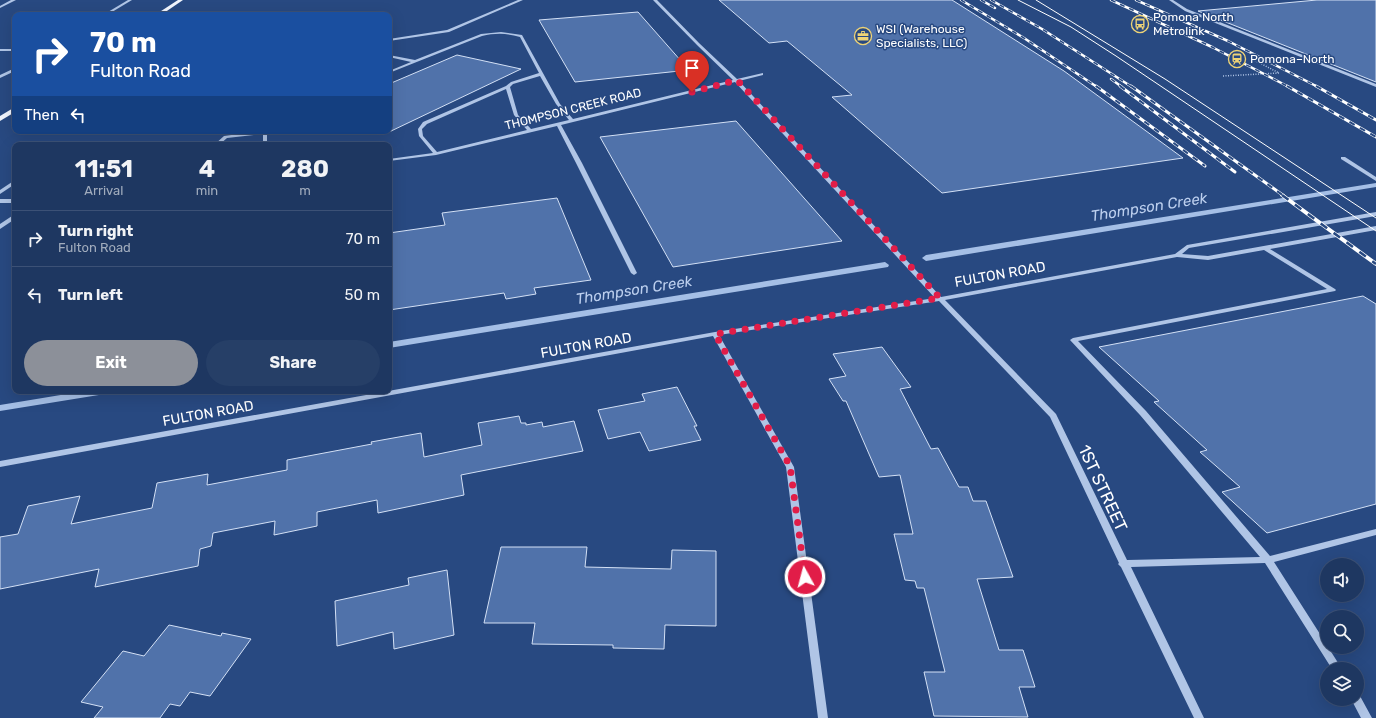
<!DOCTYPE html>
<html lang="en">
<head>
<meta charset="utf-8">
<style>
	:root { --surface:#1e3761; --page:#263f67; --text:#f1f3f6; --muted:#a1acbd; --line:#3c5176; --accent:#8c9099 }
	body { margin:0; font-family:Rubik,sans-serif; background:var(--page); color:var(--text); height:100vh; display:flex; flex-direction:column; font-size:15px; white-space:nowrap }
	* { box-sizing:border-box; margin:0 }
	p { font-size:13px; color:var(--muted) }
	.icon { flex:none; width:22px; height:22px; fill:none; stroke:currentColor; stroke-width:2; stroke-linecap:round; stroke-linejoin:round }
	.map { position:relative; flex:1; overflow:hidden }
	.details { position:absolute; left:12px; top:142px; width:380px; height:252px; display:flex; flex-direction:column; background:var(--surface); border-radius:8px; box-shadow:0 4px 16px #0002,0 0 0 1px var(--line) }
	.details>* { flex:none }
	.banner { position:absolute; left:12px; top:12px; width:380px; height:122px; border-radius:8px; box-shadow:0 4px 16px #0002,0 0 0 1px var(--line); background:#1a4fa0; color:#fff; overflow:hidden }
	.controls { position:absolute; left:1320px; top:558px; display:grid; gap:8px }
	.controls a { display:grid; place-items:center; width:44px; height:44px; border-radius:50%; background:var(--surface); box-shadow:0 4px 16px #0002,0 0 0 1px var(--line); font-size:20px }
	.pin { position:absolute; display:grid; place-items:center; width:34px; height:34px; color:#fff; margin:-41px -17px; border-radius:50% 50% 50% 0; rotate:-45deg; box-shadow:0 0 4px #0007 }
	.pin .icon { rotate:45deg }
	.me { position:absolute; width:44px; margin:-22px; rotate:353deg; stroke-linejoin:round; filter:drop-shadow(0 0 3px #0008) }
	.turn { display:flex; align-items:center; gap:14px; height:84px; padding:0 12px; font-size:18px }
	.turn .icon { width:52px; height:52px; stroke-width:2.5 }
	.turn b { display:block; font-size:28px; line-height:34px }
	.then { display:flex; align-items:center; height:38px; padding:0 12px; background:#0003; gap:8px; font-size:15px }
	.eta { display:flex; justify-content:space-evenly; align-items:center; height:68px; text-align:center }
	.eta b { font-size:24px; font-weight:700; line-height:28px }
	.button { display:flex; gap:8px; margin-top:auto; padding:8px 12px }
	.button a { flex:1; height:46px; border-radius:24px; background:var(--accent); color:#fff; font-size:16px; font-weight:700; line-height:46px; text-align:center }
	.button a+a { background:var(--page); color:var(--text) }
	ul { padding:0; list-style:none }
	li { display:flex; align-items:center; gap:12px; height:56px; padding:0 12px; border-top:1px solid var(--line) }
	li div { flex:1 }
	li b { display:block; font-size:15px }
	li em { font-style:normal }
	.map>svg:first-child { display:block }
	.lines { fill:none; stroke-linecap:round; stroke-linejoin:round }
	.stream { fill:#a5bfe6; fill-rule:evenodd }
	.building { fill:#5072aa; stroke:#d3e0f5 }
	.path { stroke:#b0c5e6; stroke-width:1.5; stroke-dasharray:1 1.5; stroke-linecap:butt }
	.minor { fill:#b0c5e6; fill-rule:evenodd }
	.major { fill:#f1f5fd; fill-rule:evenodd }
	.tram { stroke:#fff; stroke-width:1 }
	.rail-far2-casing { stroke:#fff; stroke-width:2.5 }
	.rail-far1-casing { stroke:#fff; stroke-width:3 }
	.rail-casing { stroke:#fff; stroke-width:4 }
	.rail-far2 { stroke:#284981; stroke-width:1.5; stroke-dasharray:5; stroke-linecap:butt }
	.rail-far1 { stroke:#284981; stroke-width:2; stroke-dasharray:6; stroke-linecap:butt }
	.rail { stroke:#284981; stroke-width:2.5; stroke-dasharray:8; stroke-linecap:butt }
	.route { stroke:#e11d48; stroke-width:7; stroke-dasharray:0 12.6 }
	.labels { text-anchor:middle; stroke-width:3; stroke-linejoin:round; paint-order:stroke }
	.far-poi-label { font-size:12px; fill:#fff; stroke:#284981; text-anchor:start }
	.far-street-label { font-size:12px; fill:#fff; stroke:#284981 }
	.street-label { font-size:14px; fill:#fff; stroke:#284981 }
	.water-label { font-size:15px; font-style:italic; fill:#bccfee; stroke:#284981 }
	.near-street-label { font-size:17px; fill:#fff; stroke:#284981 }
</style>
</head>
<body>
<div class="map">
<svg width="1376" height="718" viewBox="0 0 1376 718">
	<rect width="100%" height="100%" fill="#284981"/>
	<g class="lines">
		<g class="stream">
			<polygon points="1376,183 1376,187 926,261 922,258 926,255"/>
			<polygon points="885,262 889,265 888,267 389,348 389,342"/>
			<polygon points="85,391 110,391 105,394 0,411 0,405"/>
		</g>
	</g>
	<g class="building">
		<polygon points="719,0 952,0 1064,71 1183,158 942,193 832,97 852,95 787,41 769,43"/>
		<polygon points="1317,0 1376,0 1376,82 1198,11"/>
		<polygon points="638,12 689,70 575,82 539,20"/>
		<polygon points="457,55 521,69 389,132 389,84"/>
		<polygon points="736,121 842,241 673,267 600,137"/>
		<polygon points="557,198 591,280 534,288 536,294 506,299 504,293 389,310 389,233 445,225 442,213"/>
		<polygon points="1363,296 1376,304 1376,504 1267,533 1222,492 1240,487 1200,452 1207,450 1154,402 1159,401 1099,347"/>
		<polygon points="882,347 911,387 900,389 931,449 938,448 959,487 968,487 973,501 986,501 1013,577 977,579 999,650 1023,650 1035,687 1019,687 1028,717 934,716 924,672 945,672 924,588 917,588 915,581 905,580 894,534 913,534 900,475 879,477 846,401 843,401 829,379 846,376 833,354"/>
		<polygon points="677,387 697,426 694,426 701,440 649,451 640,432 608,439 598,410 645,401 642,394"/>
		<polygon points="519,416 521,423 526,423 526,425 542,422 543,427 574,421 583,451 461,475 464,495 378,513 377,500 317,512 317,526 274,535 275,521 213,533 211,546 200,549 198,566 95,587 99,569 0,589 0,537 18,534 28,506 80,496 71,524 152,508 157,483 208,474 207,485 287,470 287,460 372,444 371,442 421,433 424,457 482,445 478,423"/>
		<polygon points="501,547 587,547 585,567 671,569 672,550 716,551 716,626 665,625 664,649 613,648 613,645 532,644 535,623 484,623"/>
		<polygon points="447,570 454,635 394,649 393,632 337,646 335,601 409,585 408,578"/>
		<polygon points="169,625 221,636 222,633 251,639 210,696 190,692 180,706 170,704 160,718 94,718 103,707 81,702 123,651 144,656"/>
	</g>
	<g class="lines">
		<polyline class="path" points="1223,76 1279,73 1250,58"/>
		<g class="minor">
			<polygon points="11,0 16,0 0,8 0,6"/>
			<polygon points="128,0 132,0 107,15 103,15"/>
			<polygon points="518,0 523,0 449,32 389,41 389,39 447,30"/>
			<path d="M653,0H657L699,43L737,79L763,73V75L739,81L941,297L1175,254L1187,245L1376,212V216L1189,248L1182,254L1208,256L1376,226V230L1270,249L1335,289L1336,290L1335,291L1078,341L1146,411L1270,556L1376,529V535L1274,562L1327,645V647H1328L1342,669H1332L1265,563L1131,567L1204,718H1194L1121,567L1118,564L1119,563L1050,417L939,301L719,335L794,467L828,718H818L786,467L713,336L0,467V461L715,332L935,298L735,82L561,125L582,163L637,273L634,275L631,273L576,163L557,126L436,155L389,161V159L433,153L419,136L418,129L423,122L506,86L511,82L539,73L520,37C507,33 495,33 482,36L389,73V71L411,62L389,57V55L415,60L481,34L501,32L522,35L560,104L573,119L733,80L697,45ZM540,76L556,104L569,120L531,129L518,115L510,87L513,84ZM506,89L514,115L527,130L437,152L423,136L422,129L427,124ZM1264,250L1327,289L1073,338L1070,340L1140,415L1260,557L1127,560L1056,414L945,300L1177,257L1208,260Z"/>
			<polygon points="1169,0 1173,0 1187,9 1376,84 1376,87 1185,11"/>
			<rect x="0" y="49" width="15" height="2"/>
			<polygon points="15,68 15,71 0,78 0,75"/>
			<polygon points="262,131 267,131 267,145 263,145 263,134 227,138 219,145 214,145 224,136"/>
			<polygon points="1341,157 1345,157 1376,177 1376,181 1341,159"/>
			<polygon points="15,180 15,184 0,194 0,190"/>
			<rect x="0" y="199" width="15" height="4"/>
			<polygon points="15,214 15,219 0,229 0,224"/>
			<polygon points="1357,695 1360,696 1372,718 1361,718 1351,699 1357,699"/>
		</g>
		<g class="major">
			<polygon points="178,0 183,0 161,15 155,15"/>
			<polygon points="15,107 15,112 0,121 0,116"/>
		</g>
		<g class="tram">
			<polyline points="1018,0 1071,27 1116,56 1376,231"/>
			<polyline points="1036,0 1165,79 1376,218"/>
		</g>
		<g class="rail-far2-casing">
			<g id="rail-far2">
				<polyline points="961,0 1024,38 1097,87"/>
				<polyline points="981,0 995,8"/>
				<polyline points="991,0 1042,29 1132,87"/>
				<polyline points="1111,0 1212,47 1289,87"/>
				<polyline points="1136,0 1228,41 1318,87"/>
				<polyline points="1111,79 1122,87"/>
			</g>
		</g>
		<g class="rail-far1-casing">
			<g id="rail-far1">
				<polyline points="1096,86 1205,166"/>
				<polyline points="1120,86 1235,172"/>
				<polyline points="1131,86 1284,196"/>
				<polyline points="1287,86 1376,137"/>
				<polyline points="1316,86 1376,120"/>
			</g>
		</g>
		<g class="rail-casing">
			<polyline id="rail" points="1282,195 1376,264"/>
		</g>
		<use href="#rail-far2" class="rail-far2"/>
		<use href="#rail-far1" class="rail-far1"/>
		<use href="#rail" class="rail"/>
	</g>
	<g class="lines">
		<polyline class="route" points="692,92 737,80 940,298 715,334 790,466 805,577"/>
	</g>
	<defs>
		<g id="bus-ring" transform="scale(0.9)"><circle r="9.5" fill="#284981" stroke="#eed376" stroke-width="1.5"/><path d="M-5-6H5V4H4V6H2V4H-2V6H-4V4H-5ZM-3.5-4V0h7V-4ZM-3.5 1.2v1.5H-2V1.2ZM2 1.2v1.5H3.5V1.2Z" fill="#eed376"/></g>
		<g id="office-ring" transform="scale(0.9)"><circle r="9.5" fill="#284981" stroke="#eed376" stroke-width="1.5"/><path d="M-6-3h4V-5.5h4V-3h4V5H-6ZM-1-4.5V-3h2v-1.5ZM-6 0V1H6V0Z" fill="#eed376"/></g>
		<g id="station-ring" transform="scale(0.9)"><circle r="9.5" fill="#284981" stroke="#eed376" stroke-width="1.5"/><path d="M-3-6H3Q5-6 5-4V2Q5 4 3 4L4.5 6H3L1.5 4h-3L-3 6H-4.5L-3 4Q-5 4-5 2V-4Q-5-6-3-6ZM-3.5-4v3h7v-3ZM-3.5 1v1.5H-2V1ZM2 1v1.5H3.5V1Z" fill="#eed376"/></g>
	</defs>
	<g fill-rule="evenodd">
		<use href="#bus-ring" x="1140" y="24"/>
		<use href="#office-ring" x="863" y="36"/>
		<use href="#station-ring" x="1237" y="59"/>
	</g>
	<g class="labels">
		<g class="far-poi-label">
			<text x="1153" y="21">Pomona North<tspan x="1153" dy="14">Metrolink</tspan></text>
			<text x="876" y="33">WSI (Warehouse<tspan x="876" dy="14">Specialists, LLC)</tspan></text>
			<text x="1250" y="63">Pomona–North</text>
		</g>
		<g class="far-street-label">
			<text transform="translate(573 109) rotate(-14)" y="4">THOMPSON CREEK ROAD</text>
		</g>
		<g class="street-label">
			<text transform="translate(1000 274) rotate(-10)" y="5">FULTON ROAD</text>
			<text transform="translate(586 345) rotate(-10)" y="5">FULTON ROAD</text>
			<text transform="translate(208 413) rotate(-10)" y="5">FULTON ROAD</text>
		</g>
		<g class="water-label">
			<text transform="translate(1149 207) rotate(-9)" y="5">Thompson Creek</text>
			<text transform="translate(634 290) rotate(-9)" y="5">Thompson Creek</text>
		</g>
		<g class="near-street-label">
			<text transform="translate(1103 488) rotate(65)" y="6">1ST STREET</text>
		</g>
	</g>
</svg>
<div class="controls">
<a><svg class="icon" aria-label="sound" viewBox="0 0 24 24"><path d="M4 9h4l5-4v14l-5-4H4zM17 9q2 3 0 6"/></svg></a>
<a><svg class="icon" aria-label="search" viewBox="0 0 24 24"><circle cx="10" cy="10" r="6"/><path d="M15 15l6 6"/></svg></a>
<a><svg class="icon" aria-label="layers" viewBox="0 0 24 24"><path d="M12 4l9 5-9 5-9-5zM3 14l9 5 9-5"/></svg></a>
</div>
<div class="pin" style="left:692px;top:92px;background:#d93025"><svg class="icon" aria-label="arrive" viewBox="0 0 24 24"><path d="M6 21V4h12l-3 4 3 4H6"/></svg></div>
<svg class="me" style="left:805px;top:577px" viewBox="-20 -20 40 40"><circle r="17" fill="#e11d48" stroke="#fff" stroke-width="3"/><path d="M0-11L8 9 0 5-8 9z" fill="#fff"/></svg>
<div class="banner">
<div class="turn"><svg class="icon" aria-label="right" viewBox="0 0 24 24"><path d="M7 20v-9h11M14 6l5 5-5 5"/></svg><div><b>70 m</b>Fulton Road</div></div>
<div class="then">Then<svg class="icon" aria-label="left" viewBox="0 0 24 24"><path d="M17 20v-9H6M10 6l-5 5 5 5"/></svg></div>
</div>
<section class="details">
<div class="eta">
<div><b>11:51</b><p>Arrival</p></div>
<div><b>4</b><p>min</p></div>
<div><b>280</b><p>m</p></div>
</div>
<ul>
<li><svg class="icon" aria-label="right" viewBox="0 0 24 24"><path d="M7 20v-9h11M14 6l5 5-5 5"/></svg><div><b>Turn right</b><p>Fulton Road</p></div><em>70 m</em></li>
<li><svg class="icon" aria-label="left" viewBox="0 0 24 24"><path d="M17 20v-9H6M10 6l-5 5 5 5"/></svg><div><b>Turn left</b></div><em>50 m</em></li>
</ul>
<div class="button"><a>Exit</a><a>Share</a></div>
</section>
</div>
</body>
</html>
